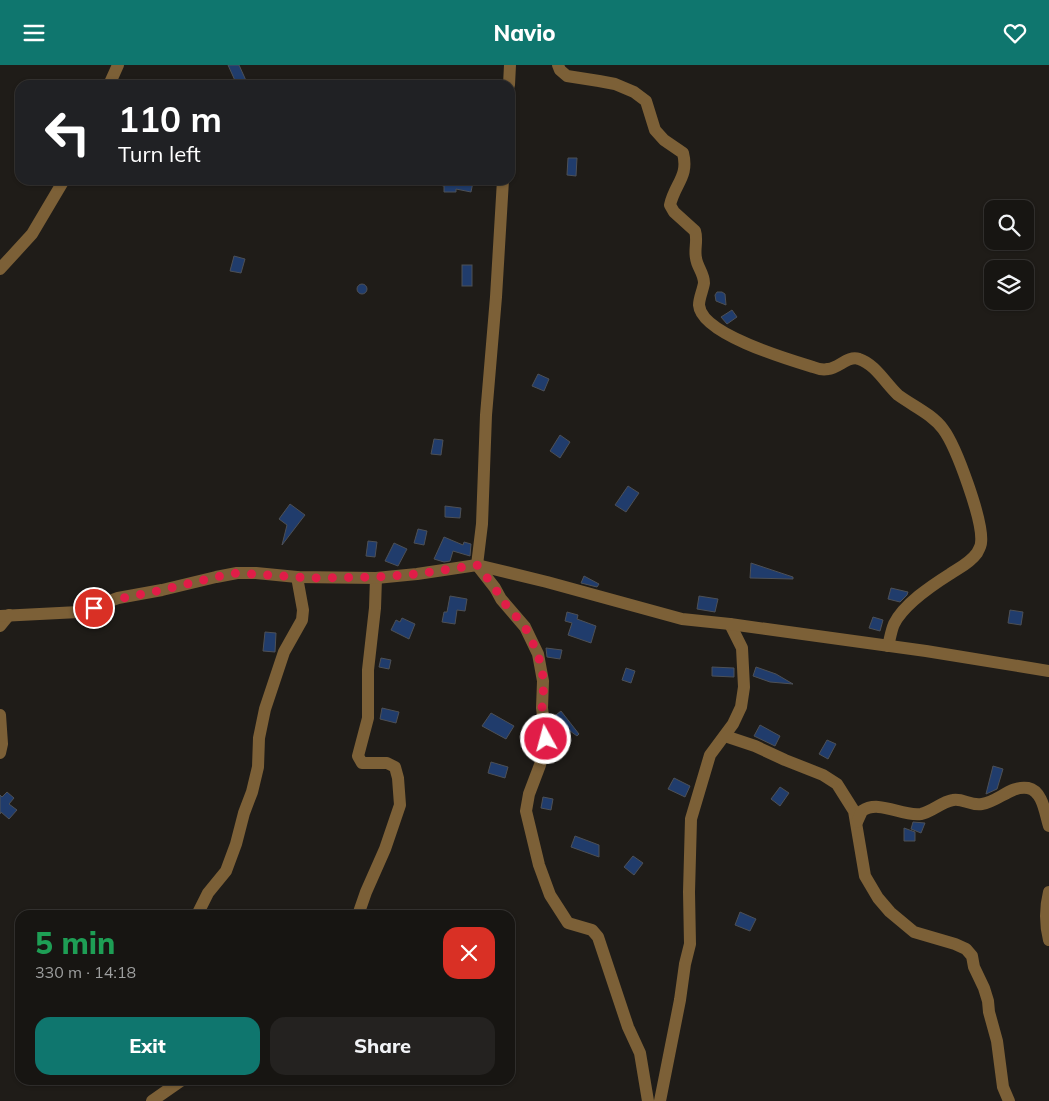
<!DOCTYPE html>
<html lang="en">
<head>
<meta charset="utf-8">
<style>
	:root { --surface:#171512; --page:#242220; --text:#f1f3f6; --muted:#9e9f9f; --line:#363432; --accent:#0f766e }
	body { margin:0; font-family:Mulish,sans-serif; background:var(--page); color:var(--text); height:100vh; display:flex; flex-direction:column; font-size:19px; white-space:nowrap }
	* { box-sizing:border-box; margin:0 }
	p { font-size:16px; color:var(--muted) }
	.icon { flex:none; width:28px; height:28px; fill:none; stroke:currentColor; stroke-width:2; stroke-linecap:round; stroke-linejoin:round }
	.map { position:relative; flex:1; overflow:hidden }
	.details { position:absolute; left:15px; top:845px; width:500px; height:175px; display:flex; flex-direction:column; background:var(--surface); border-radius:15px; box-shadow:0 1px 4px #0004,0 0 0 1px var(--line) }
	.details>* { flex:none }
	.banner { position:absolute; left:15px; top:15px; width:500px; height:105px; border-radius:15px; box-shadow:0 1px 4px #0004,0 0 0 1px var(--line); background:#202124; color:#fff; overflow:hidden }
	.controls { position:absolute; left:984px; top:135px; display:grid; gap:10px }
	.controls a { display:grid; place-items:center; width:50px; height:50px; border-radius:10px; background:var(--surface); box-shadow:0 1px 4px #0004,0 0 0 1px var(--line); font-size:25px }
	.pin { position:absolute; display:grid; place-items:center; width:42px; height:42px; color:#fff; margin:-21px; border:2px solid #fff; border-radius:50%; box-shadow:0 1px 5px #0007 }
	.me { position:absolute; width:55px; margin:-28px; rotate:353deg; stroke-linejoin:round; filter:drop-shadow(0 0 4px #0008) }
	.turn { display:flex; align-items:center; gap:18px; height:105px; padding:0 20px; font-size:22px }
	.turn .icon { width:65px; height:65px; stroke-width:2.5 }
	.turn b { display:block; font-size:35px; line-height:42px }
	.round { display:grid; place-items:center; flex:none; width:52px; height:52px; border-radius:15px; background:var(--page) }
	.headline { display:flex; align-items:center; justify-content:space-between; height:85px; padding:0 20px }
	h1 { font-size:30px; font-weight:800; line-height:38px; color:#1e9e55 }
	.cta { display:flex; gap:10px; margin-top:auto; padding:10px 20px }
	.cta a { flex:1; height:58px; border-radius:15px; background:var(--accent); color:#fff; font-size:20px; font-weight:800; line-height:58px; text-align:center }
	.cta a+a { background:var(--page); color:var(--text) }
	header { display:flex; justify-content:space-between; align-items:center; height:65px; padding:0 20px; background:var(--accent); color:#fff; font-size:22px; font-weight:800 }
	.map>svg:first-child { display:block }
	.building { fill:#203c6c; stroke:#4d5056 }
	.lines { fill:none; stroke-linecap:round; stroke-linejoin:round }
	.minor { stroke:#7c6037; stroke-width:12 }
	.tertiary { stroke:#7c6037; stroke-width:12 }
	.route { stroke:#e11d48; stroke-width:9; stroke-dasharray:0 16.2 }
</style>
</head>
<body>
<header><svg class="icon" aria-label="menu" viewBox="0 0 24 24"><path d="M4 6h16M4 12h16M4 18h16"/></svg>Navio<svg class="icon" aria-label="heart" viewBox="0 0 24 24"><path d="M12 20l-8-8c-3-5 5-10 8-4 3-6 11-1 8 4z"/></svg></header>
<div class="map">
<svg width="1049" height="1036" viewBox="0 0 1049 1036">
	<rect width="100%" height="100%" fill="#1f1c18"/>
	<g class="building">
		<polygon points="228,0 239,0 248,20 237,20"/>
		<polygon points="568,93 577,93 576,111 567,110"/>
		<polygon points="436,115 463,115 473,117 471,127 456,124 456,127 444,127 444,121 435,119"/>
		<polygon points="234,191 245,194 241,208 230,206"/>
		<rect x="462" y="200" width="10" height="21"/>
		<circle cx="362" cy="224" r="5"/>
		<polygon points="717,227 722,227 725,229 726,240 716,236 715,230"/>
		<polygon points="732,245 737,252 727,259 721,252"/>
		<polygon points="538,309 549,314 544,326 532,321"/>
		<polygon points="560,370 570,377 560,393 550,386"/>
		<polygon points="434,374 443,375 441,390 431,389"/>
		<polygon points="628,421 639,428 626,447 615,440"/>
		<polygon points="290,439 305,450 282,480 287,460 279,454"/>
		<polygon points="445,441 461,443 460,453 445,452"/>
		<polygon points="418,464 427,466 424,480 414,478"/>
		<polygon points="444,472 463,480 464,477 471,479 470,491 453,486 450,496 444,497 434,494"/>
		<polygon points="368,476 377,477 375,492 366,491"/>
		<polygon points="394,478 407,484 398,501 385,496"/>
		<polygon points="751,498 793,512 793,514 750,513"/>
		<polygon points="584,511 599,519 597,522 581,518"/>
		<polygon points="891,523 908,527 907,530 900,537 888,534"/>
		<polygon points="450,531 467,534 465,546 457,545 455,559 442,557 444,547 447,547"/>
		<polygon points="699,531 718,534 715,547 697,544"/>
		<polygon points="1010,545 1023,547 1021,560 1008,558"/>
		<polygon points="567,547 578,550 577,554 596,561 591,578 568,570 572,558 565,556"/>
		<polygon points="873,552 883,555 880,566 869,563"/>
		<polygon points="402,553 415,559 409,574 391,565 396,555 400,557"/>
		<polygon points="265,567 276,568 275,587 263,586"/>
		<polygon points="546,583 562,585 560,594 547,592"/>
		<polygon points="381,593 391,595 389,604 379,602"/>
		<polygon points="712,602 734,603 734,612 712,611"/>
		<polygon points="756,602 776,609 793,619 770,617 753,611"/>
		<polygon points="626,603 635,606 631,618 622,615"/>
		<polygon points="382,643 399,647 396,658 380,654"/>
		<polygon points="561,646 579,669 577,671 552,653"/>
		<polygon points="491,648 514,661 506,674 482,661"/>
		<polygon points="760,660 780,671 775,681 754,671"/>
		<polygon points="827,675 836,679 828,694 819,689"/>
		<polygon points="491,697 508,702 505,713 488,708"/>
		<polygon points="993,701 1003,704 997,724 986,729"/>
		<polygon points="674,713 690,721 685,732 668,724"/>
		<polygon points="780,722 789,728 780,741 771,734"/>
		<polygon points="7,727 14,733 9,739 17,745 9,754 1,747 0,749 0,730 2,732"/>
		<polygon points="543,732 553,734 551,745 541,743"/>
		<polygon points="913,757 925,758 921,768 911,764"/>
		<polygon points="904,763 915,767 915,776 904,776"/>
		<polygon points="575,771 599,780 599,792 571,782"/>
		<polygon points="633,791 643,798 634,810 624,802"/>
		<polygon points="740,847 756,854 750,866 735,860"/>
	</g>
	<g class="lines">
		<g class="minor">
			<path d="M558,0L560,5L567,11L599,16L615,19L634,27L646,36L655,65L664,75L683,88C689,112 675,118 670,140L674,147L695,166C698,175 694,184 696,193C697,202 704,208 704,218C703,225 699,233 699,240C701,269 790,295 813,302C818,304 823,305 828,304C839,303 848,290 859,294C875,299 886,319 898,330C913,341 932,349 943,364C956,381 984,457 981,478C981,481 978,486 977,488C970,498 959,503 950,509C931,521 904,539 894,559C891,566 890,574 888,581"/>
			<polyline points="109,20 118,0"/>
			<polyline points="0,204 32,169 64,115"/>
			<polyline points="477,500 495,523 501,534 525,562 538,589 543,616 542,643 546,674 540,700 529,729 526,746 539,800 550,830 568,858 592,865 598,872 628,962 640,988 648,1036"/>
			<polyline points="0,561 9,550"/>
			<polyline points="0,650 2,679 0,688"/>
			<polyline points="725,671 755,681 785,695 823,710 837,719 854,746 865,811 878,833 890,847 914,867 955,879 966,884 972,891 974,902 984,923 988,936 989,947 997,976 1003,1022 1009,1036"/>
			<path d="M857,757L862,746C879,734 902,752 921,749C932,747 941,737 953,735C963,733 970,741 982,739C998,737 1011,720 1028,723C1043,726 1045,749 1049,761"/>
			<path d="M1049,827C1045,843 1045,859 1049,875"/>
			<polyline points="197,850 208,828 226,806 236,779 244,748 252,727 258,702 259,673 265,644 284,587 302,555 303,545 297,512"/>
			<polyline points="358,850 366,827 385,784 400,740 398,713 395,702 387,698 362,698 358,691 368,653 368,605 375,543 376,513"/>
			<polyline points="152,1036 182,1015"/>
			<polyline points="660,1036 680,935 685,899 690,879 689,827 691,754 710,690 733,659 741,642 744,622 742,583 730,559"/>
		</g>
		<g class="tertiary">
			<polyline points="509,20 510,0"/>
			<polyline points="477,500 482,459 486,350 496,232 503,115"/>
			<polyline points="0,551 79,547 118,533 162,525 216,512 237,508 256,508 297,512 376,513 417,509 477,500 547,517 682,554 730,559 926,586 1049,606"/>
		</g>
	</g>
	<g class="lines">
		<polyline class="route" points="94,543 118,534 162,525 216,512 237,508 312,513 376,512 417,509 477,500 495,523 501,534 525,562 538,589 544,616 542,643 546,663 546,674"/>
	</g>
</svg>
<div class="controls">
<a><svg class="icon" aria-label="search" viewBox="0 0 24 24"><circle cx="10" cy="10" r="6"/><path d="M15 15l6 6"/></svg></a>
<a><svg class="icon" aria-label="layers" viewBox="0 0 24 24"><path d="M12 4l9 5-9 5-9-5zM3 14l9 5 9-5"/></svg></a>
</div>
<div class="pin" style="left:94px;top:543px;background:#d93025"><svg class="icon" aria-label="arrive" viewBox="0 0 24 24"><path d="M6 21V4h12l-3 4 3 4H6"/></svg></div>
<svg class="me" style="left:546px;top:674px" viewBox="-20 -20 40 40"><circle r="17" fill="#e11d48" stroke="#fff" stroke-width="3"/><path d="M0-11L8 9 0 5-8 9z" fill="#fff"/></svg>
<div class="banner">
<div class="turn"><svg class="icon" aria-label="left" viewBox="0 0 24 24"><path d="M17 20v-9H6M10 6l-5 5 5 5"/></svg><div><b>110 m</b>Turn left</div></div>
</div>
<section class="details">
<div class="headline"><div><h1>5 min</h1><p>330 m · 14:18</p></div><a class="round" style="background:#d93025;color:#fff"><svg class="icon" aria-label="close" viewBox="0 0 24 24"><path d="M6 6l12 12M18 6L6 18"/></svg></a></div>
<div class="cta"><a>Exit</a><a>Share</a></div>
</section>
</div>
</body>
</html>
